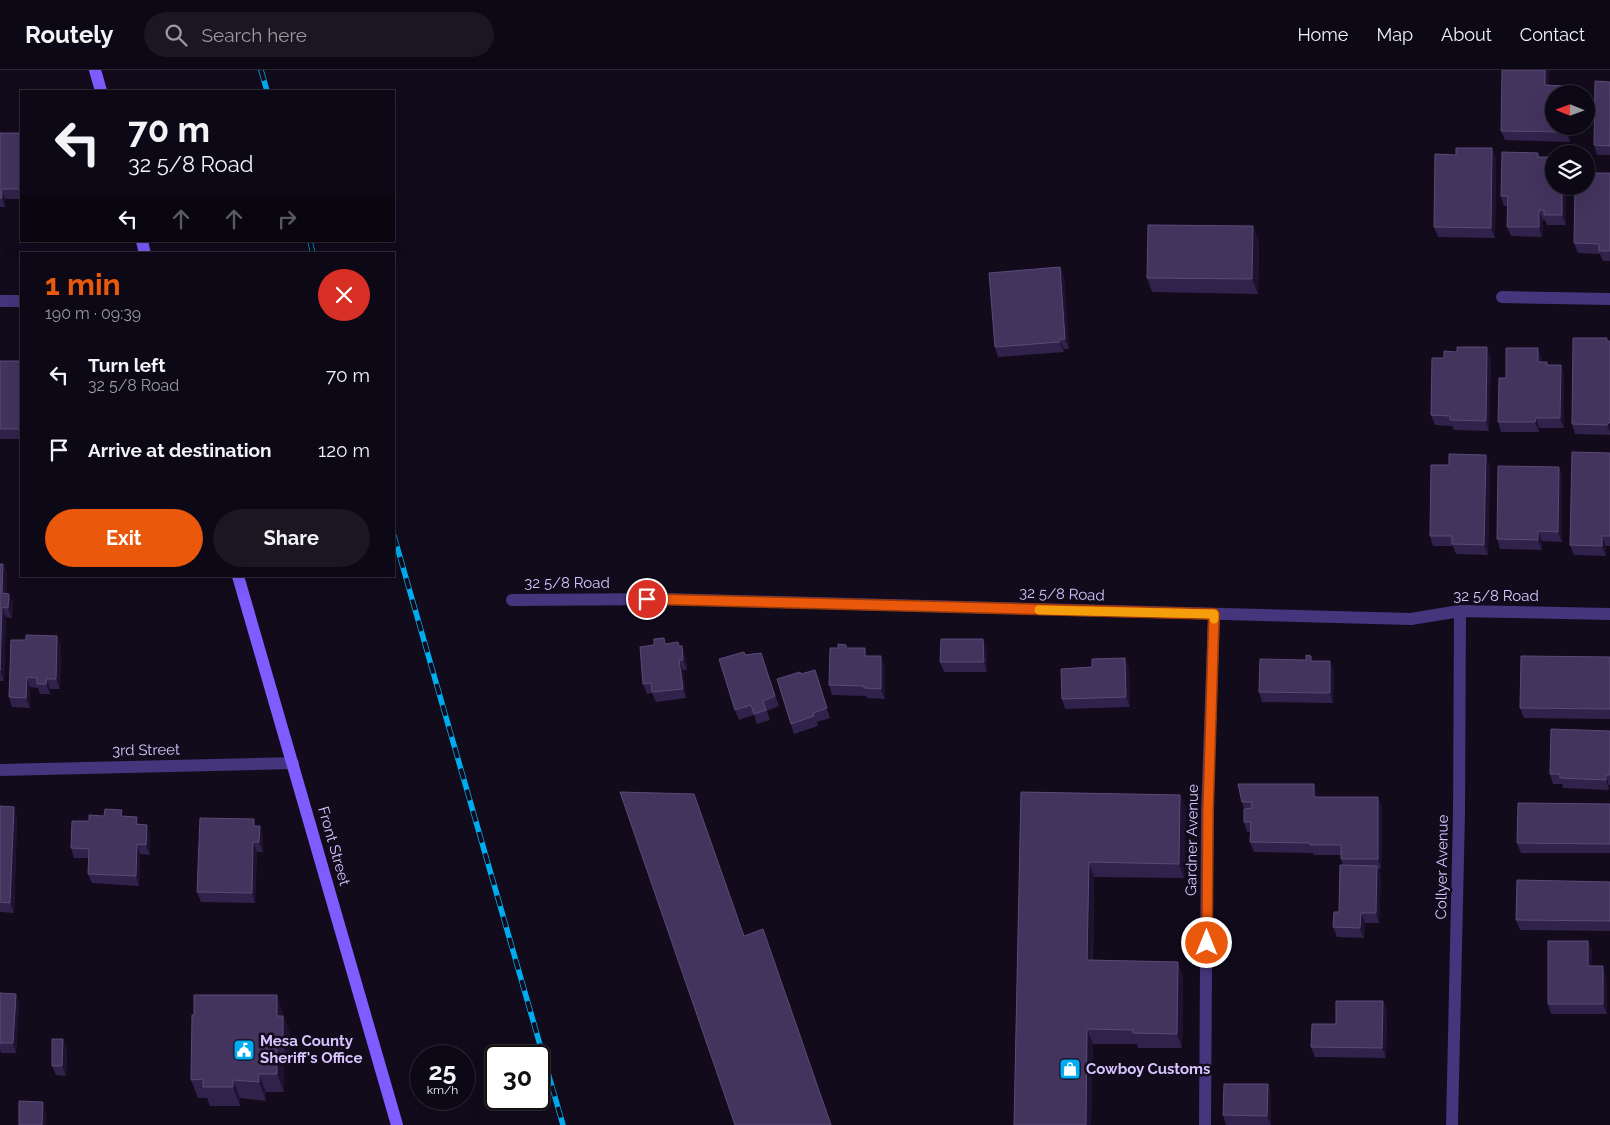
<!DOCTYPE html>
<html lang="en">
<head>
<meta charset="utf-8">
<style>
	:root { --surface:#0d0815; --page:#1b1622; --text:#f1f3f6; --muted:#9a9aa0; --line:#2d2934; --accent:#ea580c }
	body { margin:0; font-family:Raleway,sans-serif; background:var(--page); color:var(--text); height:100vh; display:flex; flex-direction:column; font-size:19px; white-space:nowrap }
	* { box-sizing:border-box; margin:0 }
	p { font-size:16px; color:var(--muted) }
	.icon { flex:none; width:28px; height:28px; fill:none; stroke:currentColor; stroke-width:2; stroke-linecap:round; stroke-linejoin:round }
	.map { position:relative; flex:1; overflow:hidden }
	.drawer { position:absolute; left:20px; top:182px; width:375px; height:325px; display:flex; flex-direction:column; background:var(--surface); border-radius:0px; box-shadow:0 5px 20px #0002,0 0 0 1px var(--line) }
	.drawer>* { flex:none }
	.top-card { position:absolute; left:20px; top:20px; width:375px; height:152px; border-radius:0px; box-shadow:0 5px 20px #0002,0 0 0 1px var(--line); background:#0d0815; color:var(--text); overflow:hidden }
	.needle { width:32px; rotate:271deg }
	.buttons { position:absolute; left:1545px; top:15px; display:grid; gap:10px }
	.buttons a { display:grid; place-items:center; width:50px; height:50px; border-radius:50%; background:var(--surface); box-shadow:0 5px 20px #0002,0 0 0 1px var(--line); font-size:25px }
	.speed { position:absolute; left:410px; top:975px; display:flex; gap:10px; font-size:25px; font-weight:700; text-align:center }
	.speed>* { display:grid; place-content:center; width:65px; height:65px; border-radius:50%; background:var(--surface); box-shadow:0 5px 20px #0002,0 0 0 1px var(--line); line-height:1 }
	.speed small { font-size:12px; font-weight:400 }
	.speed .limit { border:2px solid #111; border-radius:8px; background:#fff; color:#111 }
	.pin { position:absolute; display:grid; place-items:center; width:42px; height:42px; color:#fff; margin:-21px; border:2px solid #fff; border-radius:50%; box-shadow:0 1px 5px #0007 }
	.me { position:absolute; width:55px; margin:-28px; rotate:0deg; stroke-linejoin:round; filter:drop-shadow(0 0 4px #0008) }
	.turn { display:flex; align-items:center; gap:18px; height:105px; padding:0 25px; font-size:22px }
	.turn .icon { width:65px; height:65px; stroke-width:2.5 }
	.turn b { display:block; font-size:35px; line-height:42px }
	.lanes { display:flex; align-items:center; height:48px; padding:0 25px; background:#0003; justify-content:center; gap:25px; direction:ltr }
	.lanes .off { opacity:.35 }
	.round { display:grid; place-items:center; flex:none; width:52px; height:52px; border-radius:26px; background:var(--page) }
	.headline { display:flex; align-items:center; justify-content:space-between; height:85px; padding:0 25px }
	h1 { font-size:30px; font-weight:700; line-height:38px; color:var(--accent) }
	.cta { display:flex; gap:10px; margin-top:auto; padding:10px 25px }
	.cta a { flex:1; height:58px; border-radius:30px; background:var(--accent); color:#fff; font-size:20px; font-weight:700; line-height:58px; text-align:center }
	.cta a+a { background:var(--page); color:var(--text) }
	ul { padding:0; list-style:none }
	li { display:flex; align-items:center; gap:15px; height:75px; padding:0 25px }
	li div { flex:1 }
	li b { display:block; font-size:19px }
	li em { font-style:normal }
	header { display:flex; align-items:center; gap:30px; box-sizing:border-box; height:70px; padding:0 25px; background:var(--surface); border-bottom:1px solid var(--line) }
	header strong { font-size:24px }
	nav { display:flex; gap:28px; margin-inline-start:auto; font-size:18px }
	.search { width:350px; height:45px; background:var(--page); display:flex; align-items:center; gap:12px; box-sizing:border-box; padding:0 18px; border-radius:28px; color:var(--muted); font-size:19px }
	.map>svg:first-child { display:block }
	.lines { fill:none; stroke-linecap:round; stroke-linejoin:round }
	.lane { stroke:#44357c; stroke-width:12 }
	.street { stroke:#44357c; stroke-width:12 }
	.secondary { stroke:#7e5cff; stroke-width:12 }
	.rail-casing { stroke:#00acf0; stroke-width:5.5 }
	.rail { stroke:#110b1c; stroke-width:4; stroke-dasharray:11; stroke-linecap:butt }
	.wall { fill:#31224b }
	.shaded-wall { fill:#1d1230 }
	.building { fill:#43345e; stroke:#5a4a77 }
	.route-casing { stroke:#983908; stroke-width:12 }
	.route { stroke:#ea580c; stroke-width:9 }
	.slow { stroke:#f59e0b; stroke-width:9 }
	.labels { text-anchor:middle; stroke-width:5; stroke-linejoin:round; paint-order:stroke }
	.street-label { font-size:15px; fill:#d6c5ff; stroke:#110b1c }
	.poi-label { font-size:15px; font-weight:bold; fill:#d6c5ff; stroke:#110b1c; text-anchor:start }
</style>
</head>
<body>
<header>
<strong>Routely</strong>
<div class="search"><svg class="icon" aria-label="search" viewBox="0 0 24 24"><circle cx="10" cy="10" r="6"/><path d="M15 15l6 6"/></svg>Search here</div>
<nav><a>Home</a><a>Map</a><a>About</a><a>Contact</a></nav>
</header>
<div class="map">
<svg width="1610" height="1055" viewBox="0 0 1610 1055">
	<rect width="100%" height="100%" fill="#110b1c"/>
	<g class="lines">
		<polyline class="lane" points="1502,227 1610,229"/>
		<g class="street">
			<polyline points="0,231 21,231"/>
			<polyline points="512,530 666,529 1411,549 1460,541 1610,544"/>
			<polyline points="0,700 293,693"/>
			<polyline points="1205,1055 1207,742 1214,545"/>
			<polyline points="1452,1055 1459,743 1460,541"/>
		</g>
		<g class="secondary">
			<polyline points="95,0 101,21"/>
			<polyline points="142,171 145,184"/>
			<polyline points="238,506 397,1055"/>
		</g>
		<g class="rail-casing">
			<g id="rail">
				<polyline points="261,0 267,21"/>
				<polyline points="310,171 313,184"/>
				<polyline points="394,466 563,1055"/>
			</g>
		</g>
		<use href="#rail" class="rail"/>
	</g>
	<g class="wall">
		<polygon points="1549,0 1549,15 1566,16 1569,24 1554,24 1570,56 1570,72 1505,70 1501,61"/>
		<polygon points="1610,12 1610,85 1597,85 1594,75"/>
		<polygon points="0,63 21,66 21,129 5,129 5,137 0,137"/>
		<polygon points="1492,78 1496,88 1495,168 1438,167 1434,157 1456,85"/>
		<polygon points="1540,87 1554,116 1566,116 1566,155 1547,155 1545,150 1543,150 1542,167 1511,166 1507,157 1508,136 1504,136 1501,126"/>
		<polygon points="1610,103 1610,191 1603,191 1600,184 1578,183 1574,173"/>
		<polygon points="1259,170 1258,224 1152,222 1147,208"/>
		<polygon points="1060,197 1064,207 1069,279 1064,279 1064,282 998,287 995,277"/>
		<polygon points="1608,271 1610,271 1610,365 1575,364 1572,354"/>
		<polygon points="1491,287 1489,361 1454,360 1452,356 1435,355 1431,345 1444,288"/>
		<polygon points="1542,288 1542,292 1547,292 1548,295 1561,295 1564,305 1564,358 1539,358 1539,362 1501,362 1498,352 1506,308"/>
		<rect x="0" y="291" width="21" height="78"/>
		<polygon points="1610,383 1610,476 1606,476 1606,486 1574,485 1570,475"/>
		<polygon points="1490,395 1488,485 1456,484 1453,476 1433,476 1430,466"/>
		<polygon points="1559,397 1562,407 1562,472 1542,471 1542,480 1500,479 1497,469"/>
		<polygon points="0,494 3,494 7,504 6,523 13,533 12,548 6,547 4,611 0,611"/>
		<polygon points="57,566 61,576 60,619 50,619 50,624 40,624 38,618 30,617 30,638 12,637 9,627 26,570"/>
		<polygon points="983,569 987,579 987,602 944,602 940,592"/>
		<polygon points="666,574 682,576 685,586 687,600 683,600 686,628 656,632 652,623 647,624 643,614"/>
		<polygon points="847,578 868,586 885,596 885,629 867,628 866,626 832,625 829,615"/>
		<polygon points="761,583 779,636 767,641 770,650 757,654 754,645 739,650 735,640 745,585"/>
		<polygon points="1610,587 1610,649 1524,648 1520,638"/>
		<polygon points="1313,591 1334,601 1333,633 1262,632 1259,622"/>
		<polygon points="1129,598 1130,637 1065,639 1062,629"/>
		<polygon points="815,600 830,648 817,652 818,656 794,664 791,654 801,604"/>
		<polygon points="1610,661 1610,715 1609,715 1609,720 1563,718 1562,714 1553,714 1550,704"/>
		<polygon points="1021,722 1180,725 1186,739 1184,808 1094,807 1093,890 1183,906 1182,978 1138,978 1137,974 1093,974 1091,1055 1014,1055"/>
		<polygon points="1317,724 1317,727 1378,727 1382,737 1381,799 1378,799 1381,806 1379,853 1365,853 1364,868 1337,867 1333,857 1339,842 1343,795 1341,789 1341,785 1314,785 1313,783 1254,782 1250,772 1251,762 1247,762 1244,752 1244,739 1242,732"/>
		<polygon points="1610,734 1610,783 1521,783 1517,773"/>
		<polygon points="0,736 17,747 14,843 0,842"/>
		<polygon points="125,746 140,755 150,765 150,785 140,784 139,816 92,813 88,804 88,788 74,788 71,778 89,751"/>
		<polygon points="256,756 263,766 263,782 257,782 255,833 201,832 197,822"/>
		<polygon points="1610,812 1610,861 1520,860 1516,850"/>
		<polygon points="1588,871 1592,881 1592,896 1606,906 1607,944 1551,944 1548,934"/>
		<polygon points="0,923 16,924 19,934 16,983 1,983 0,980"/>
		<polygon points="1383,931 1387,941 1386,988 1315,987 1311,977 1336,954"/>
		<polygon points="284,944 284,947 290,964 290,994 284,994 284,1022 266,1022 266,1031 240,1028 240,1036 210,1036 207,1028 198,1028 191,1010"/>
		<polygon points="63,969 67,979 66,1006 56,1005 52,996"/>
		<polygon points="1268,1014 1271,1024 1271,1055 1226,1055 1223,1045"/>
	</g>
	<g class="shaded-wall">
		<polygon points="1545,0 1549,0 1549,25 1545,15"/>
		<polygon points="1566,16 1569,24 1566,24"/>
		<polygon points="1566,56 1570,56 1570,72 1566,62"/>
		<polygon points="1492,78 1496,88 1495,168 1491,158"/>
		<polygon points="1562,116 1566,116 1566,155 1562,145"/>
		<polygon points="2,119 5,129 5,137 2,128"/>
		<polygon points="1539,140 1543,150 1542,167 1539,157"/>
		<polygon points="1253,156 1259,170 1258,224 1252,209"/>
		<polygon points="1060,197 1064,207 1069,279 1065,269"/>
		<polygon points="1060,269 1064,279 1064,282 1060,272"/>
		<polygon points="1487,277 1491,287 1489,361 1486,351"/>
		<polygon points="1538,278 1542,288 1542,302 1538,292"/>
		<polygon points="1561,295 1564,305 1564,358 1560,348"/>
		<polygon points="1536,348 1539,358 1539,362 1535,352"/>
		<polygon points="1610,352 1610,363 1607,355"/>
		<polygon points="1486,385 1490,395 1488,485 1484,475"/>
		<polygon points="1559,397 1562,407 1562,472 1558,462"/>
		<polygon points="1538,461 1542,471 1542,480 1538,470"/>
		<polygon points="1602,466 1606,476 1606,486 1602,476"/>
		<polygon points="3,494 7,504 6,533 2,523"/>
		<polygon points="9,524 13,533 12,548 8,538"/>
		<polygon points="2,537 6,547 4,611 0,601"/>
		<polygon points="57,566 61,576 60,619 56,609"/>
		<polygon points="983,569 987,579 987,602 984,592"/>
		<polygon points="682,576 685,586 687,600 683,590"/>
		<polygon points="865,578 869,588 865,586"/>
		<polygon points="881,586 885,596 885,629 881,619"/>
		<polygon points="1125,588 1129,598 1130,637 1126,627"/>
		<polygon points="679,590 683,600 686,628 683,619"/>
		<polygon points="1330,591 1334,601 1333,633 1330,623"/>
		<polygon points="815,600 819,610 830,648 827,638"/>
		<polygon points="27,607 30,617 30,638 26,628"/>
		<polygon points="47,609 50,619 50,624 46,614"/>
		<polygon points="1606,705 1609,715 1609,720 1606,710"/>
		<polygon points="1314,714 1317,724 1317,737 1314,727"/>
		<polygon points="1180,725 1186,739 1184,808 1179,794"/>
		<polygon points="1378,727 1382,737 1381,799 1378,789"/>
		<polygon points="14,737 17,747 14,843 10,833"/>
		<polygon points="137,747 140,757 136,754"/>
		<polygon points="147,755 150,765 150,785 146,775"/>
		<polygon points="260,756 263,766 263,782 259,772"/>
		<polygon points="253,772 257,782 255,833 252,823"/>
		<polygon points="137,774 140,784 139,816 136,806"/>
		<polygon points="1089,792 1094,807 1092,905 1087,890"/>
		<polygon points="1377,796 1381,806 1379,853 1376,843"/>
		<polygon points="1361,843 1365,853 1364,868 1360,858"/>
		<polygon points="1588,871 1592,881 1592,906 1588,896"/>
		<polygon points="1178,892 1183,906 1182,978 1177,964"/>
		<polygon points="1603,896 1606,906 1607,944 1603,934"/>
		<polygon points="16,924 19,934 16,983 13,973"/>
		<polygon points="277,925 290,964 290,994 283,976 277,946"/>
		<polygon points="1383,931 1387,941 1386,988 1382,978"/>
		<polygon points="1087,959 1093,974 1091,1055 1086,1055"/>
		<polygon points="63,969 67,979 66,1006 62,996"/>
		<polygon points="277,976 284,994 284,1022 277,1004"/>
		<polygon points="259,1004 266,1022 266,1031 259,1012"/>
		<polygon points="233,1010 240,1028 240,1036 233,1017"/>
		<polygon points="1268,1014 1271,1024 1271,1055 1267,1046"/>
		<polygon points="43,1032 46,1042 46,1055 42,1055"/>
	</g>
	<g class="building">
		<polygon points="1502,0 1545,0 1545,15 1566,16 1566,24 1554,24 1554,56 1566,56 1566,62 1501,61"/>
		<polygon points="1595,11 1610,12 1610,76 1594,75"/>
		<polygon points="0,63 20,63 20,69 21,69 21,119 2,119 2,128 0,128"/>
		<polygon points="1456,78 1492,78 1491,158 1434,157 1435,84 1456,85"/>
		<polygon points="1502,82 1538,83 1538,87 1554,87 1554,116 1562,116 1562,145 1544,145 1544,140 1539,140 1539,157 1507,157 1508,126 1501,126"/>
		<polygon points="1586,103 1610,103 1610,181 1599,181 1599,174 1574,173 1575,116 1586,116"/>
		<polygon points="1148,155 1253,156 1252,209 1147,208"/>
		<polygon points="1060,197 1065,269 1060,269 1060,272 995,277 989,203"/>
		<polygon points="1573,268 1607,268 1607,271 1610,271 1610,352 1607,355 1572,354"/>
		<polygon points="1457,277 1487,277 1486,351 1450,350 1450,346 1431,345 1432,288 1444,288 1444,281 1457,282"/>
		<polygon points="1506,278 1538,278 1538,292 1547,292 1547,295 1561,295 1560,348 1536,348 1535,352 1498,352 1499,308 1506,308"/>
		<rect x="0" y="291" width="21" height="68"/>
		<polygon points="1572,382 1610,383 1610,466 1602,466 1602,476 1570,475"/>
		<polygon points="1449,384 1486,385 1484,475 1452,474 1452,466 1430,466 1431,395 1449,395"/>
		<polygon points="1498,396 1559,397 1558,462 1538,461 1538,470 1497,469"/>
		<polygon points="0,494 3,494 2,523 9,524 8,538 2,537 0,601"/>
		<polygon points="26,565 57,566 56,609 47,609 46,614 37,614 37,608 27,607 26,628 9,627 11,570 26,570"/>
		<polygon points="664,568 665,574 678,572 679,576 682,576 683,590 679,590 683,619 652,622 651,613 643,614 640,577 654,575 654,569"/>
		<polygon points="941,569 983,569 984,592 940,592"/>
		<polygon points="838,574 846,575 846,578 865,578 865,586 881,586 881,619 864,618 864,616 829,615 830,578 838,578"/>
		<polygon points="744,582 745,585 761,583 775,626 763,631 766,640 754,644 751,635 735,640 719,589"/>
		<polygon points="1306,585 1311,586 1311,591 1330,591 1330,623 1259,622 1260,589 1306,590"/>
		<polygon points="1521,586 1610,587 1610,639 1520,638"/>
		<polygon points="1125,588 1126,627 1062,629 1061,599 1092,597 1092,589"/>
		<polygon points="815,600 827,638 813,643 814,646 791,654 777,609 800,602 801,604"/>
		<polygon points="1551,659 1610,661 1610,705 1606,705 1606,710 1560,708 1560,704 1550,704"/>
		<polygon points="1238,714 1314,714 1314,727 1378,727 1378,789 1341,789 1341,775 1310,775 1310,773 1250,772 1251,752 1244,752 1244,739 1252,738 1252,732 1242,732"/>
		<polygon points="620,722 694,724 744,866 763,859 831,1055 735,1055"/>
		<polygon points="1021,722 1180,725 1179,794 1089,792 1087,890 1178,892 1177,964 1133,963 1133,960 1087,959 1086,1055 1014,1055"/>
		<polygon points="1518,733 1610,734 1610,774 1517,773"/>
		<polygon points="0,736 14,737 10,833 0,832"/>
		<polygon points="105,739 122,740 121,746 137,747 136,754 147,755 146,775 137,774 136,806 88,804 89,779 71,778 72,751 89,751 89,745 104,746"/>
		<polygon points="200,748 254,749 254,756 260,756 259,772 253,772 252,823 197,822"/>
		<polygon points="1340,795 1377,796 1376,843 1361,843 1360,858 1333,857 1334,842 1339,842"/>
		<polygon points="1517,810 1610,812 1610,851 1516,850"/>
		<polygon points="1548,871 1588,871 1588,896 1603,896 1603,934 1548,934"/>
		<polygon points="0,923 16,924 13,973 0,973"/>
		<polygon points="194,925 277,925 277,946 283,946 283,976 277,976 277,1004 259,1004 259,1012 233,1010 233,1017 203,1017 203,1009 191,1010 192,945 194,945"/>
		<polygon points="1336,931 1383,931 1382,978 1311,977 1312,954 1336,954"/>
		<polygon points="52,969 63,969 62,996 52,996"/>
		<polygon points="1224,1014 1268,1014 1267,1046 1223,1045"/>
		<polygon points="19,1031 43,1032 42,1055 19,1055"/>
	</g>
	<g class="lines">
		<g class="route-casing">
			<polyline id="route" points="647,529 1214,544 1208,742 1207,873"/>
		</g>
		<use href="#route" class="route"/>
		<polyline class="slow" points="1039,540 1214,544 1214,549"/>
	</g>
	<defs>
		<g id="civic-square" transform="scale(1.125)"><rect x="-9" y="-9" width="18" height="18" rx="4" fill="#00acf0" stroke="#110b1c"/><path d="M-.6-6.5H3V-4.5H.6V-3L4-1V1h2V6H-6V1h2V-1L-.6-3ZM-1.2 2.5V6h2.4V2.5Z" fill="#fff"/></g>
		<g id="shop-square" transform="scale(1.125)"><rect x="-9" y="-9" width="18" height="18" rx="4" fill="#00acf0" stroke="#110b1c"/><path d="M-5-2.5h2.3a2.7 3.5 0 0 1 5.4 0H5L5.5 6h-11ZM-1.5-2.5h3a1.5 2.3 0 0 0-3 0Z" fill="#fff"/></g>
	</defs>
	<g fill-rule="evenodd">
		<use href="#civic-square" x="244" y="980"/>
		<use href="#shop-square" x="1070" y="999"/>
	</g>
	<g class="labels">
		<g class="street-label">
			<text x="567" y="518">32 5/8 Road</text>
			<text transform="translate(1062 524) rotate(2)" y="5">32 5/8 Road</text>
			<text x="1496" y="531">32 5/8 Road</text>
			<text transform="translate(146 680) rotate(-1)" y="5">3rd Street</text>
			<text transform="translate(1192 770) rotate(-89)" y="5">Gardner Avenue</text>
			<text transform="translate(334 776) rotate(74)" y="5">Front Street</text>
			<text transform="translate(1442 797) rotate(-89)" y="5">Collyer Avenue</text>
		</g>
		<g class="poi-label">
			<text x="260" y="976">Mesa County<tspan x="260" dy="17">Sheriff's Office</tspan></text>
			<text x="1086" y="1004">Cowboy Customs</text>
		</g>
	</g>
</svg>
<div class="buttons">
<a><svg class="needle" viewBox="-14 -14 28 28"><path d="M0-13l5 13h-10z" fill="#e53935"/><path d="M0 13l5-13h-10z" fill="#9a9aa0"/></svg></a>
<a><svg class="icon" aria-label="layers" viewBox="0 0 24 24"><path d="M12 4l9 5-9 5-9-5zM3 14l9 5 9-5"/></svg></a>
</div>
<div class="speed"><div>25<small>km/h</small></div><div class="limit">30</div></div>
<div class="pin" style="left:647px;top:529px;background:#d93025"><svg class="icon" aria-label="arrive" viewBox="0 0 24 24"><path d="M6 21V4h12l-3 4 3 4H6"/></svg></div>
<svg class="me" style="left:1207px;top:873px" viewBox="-20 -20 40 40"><circle r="17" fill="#ea580c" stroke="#fff" stroke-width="3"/><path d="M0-11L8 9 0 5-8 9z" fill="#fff"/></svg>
<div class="top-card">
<div class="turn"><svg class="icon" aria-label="left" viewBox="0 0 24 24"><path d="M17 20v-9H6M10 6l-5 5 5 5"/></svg><div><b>70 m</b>32 5/8 Road</div></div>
<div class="lanes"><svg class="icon" aria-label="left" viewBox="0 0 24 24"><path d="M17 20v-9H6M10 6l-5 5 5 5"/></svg><svg class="icon off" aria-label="ahead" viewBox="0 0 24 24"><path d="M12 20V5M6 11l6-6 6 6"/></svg><svg class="icon off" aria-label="ahead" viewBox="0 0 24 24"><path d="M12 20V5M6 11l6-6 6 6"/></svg><svg class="icon off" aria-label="right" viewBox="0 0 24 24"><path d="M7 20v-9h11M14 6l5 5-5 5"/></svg></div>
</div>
<section class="drawer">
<div class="headline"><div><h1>1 min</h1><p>190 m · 09:39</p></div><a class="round" style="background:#d93025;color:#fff"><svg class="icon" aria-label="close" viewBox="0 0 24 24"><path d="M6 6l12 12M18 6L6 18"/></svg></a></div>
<ul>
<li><svg class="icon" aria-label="left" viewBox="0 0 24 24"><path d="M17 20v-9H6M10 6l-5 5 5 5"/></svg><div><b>Turn left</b><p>32 5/8 Road</p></div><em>70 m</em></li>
<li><svg class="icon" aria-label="arrive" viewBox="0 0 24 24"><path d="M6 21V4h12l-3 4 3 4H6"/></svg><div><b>Arrive at destination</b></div><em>120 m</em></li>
</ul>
<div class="cta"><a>Exit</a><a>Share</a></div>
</section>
</div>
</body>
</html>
